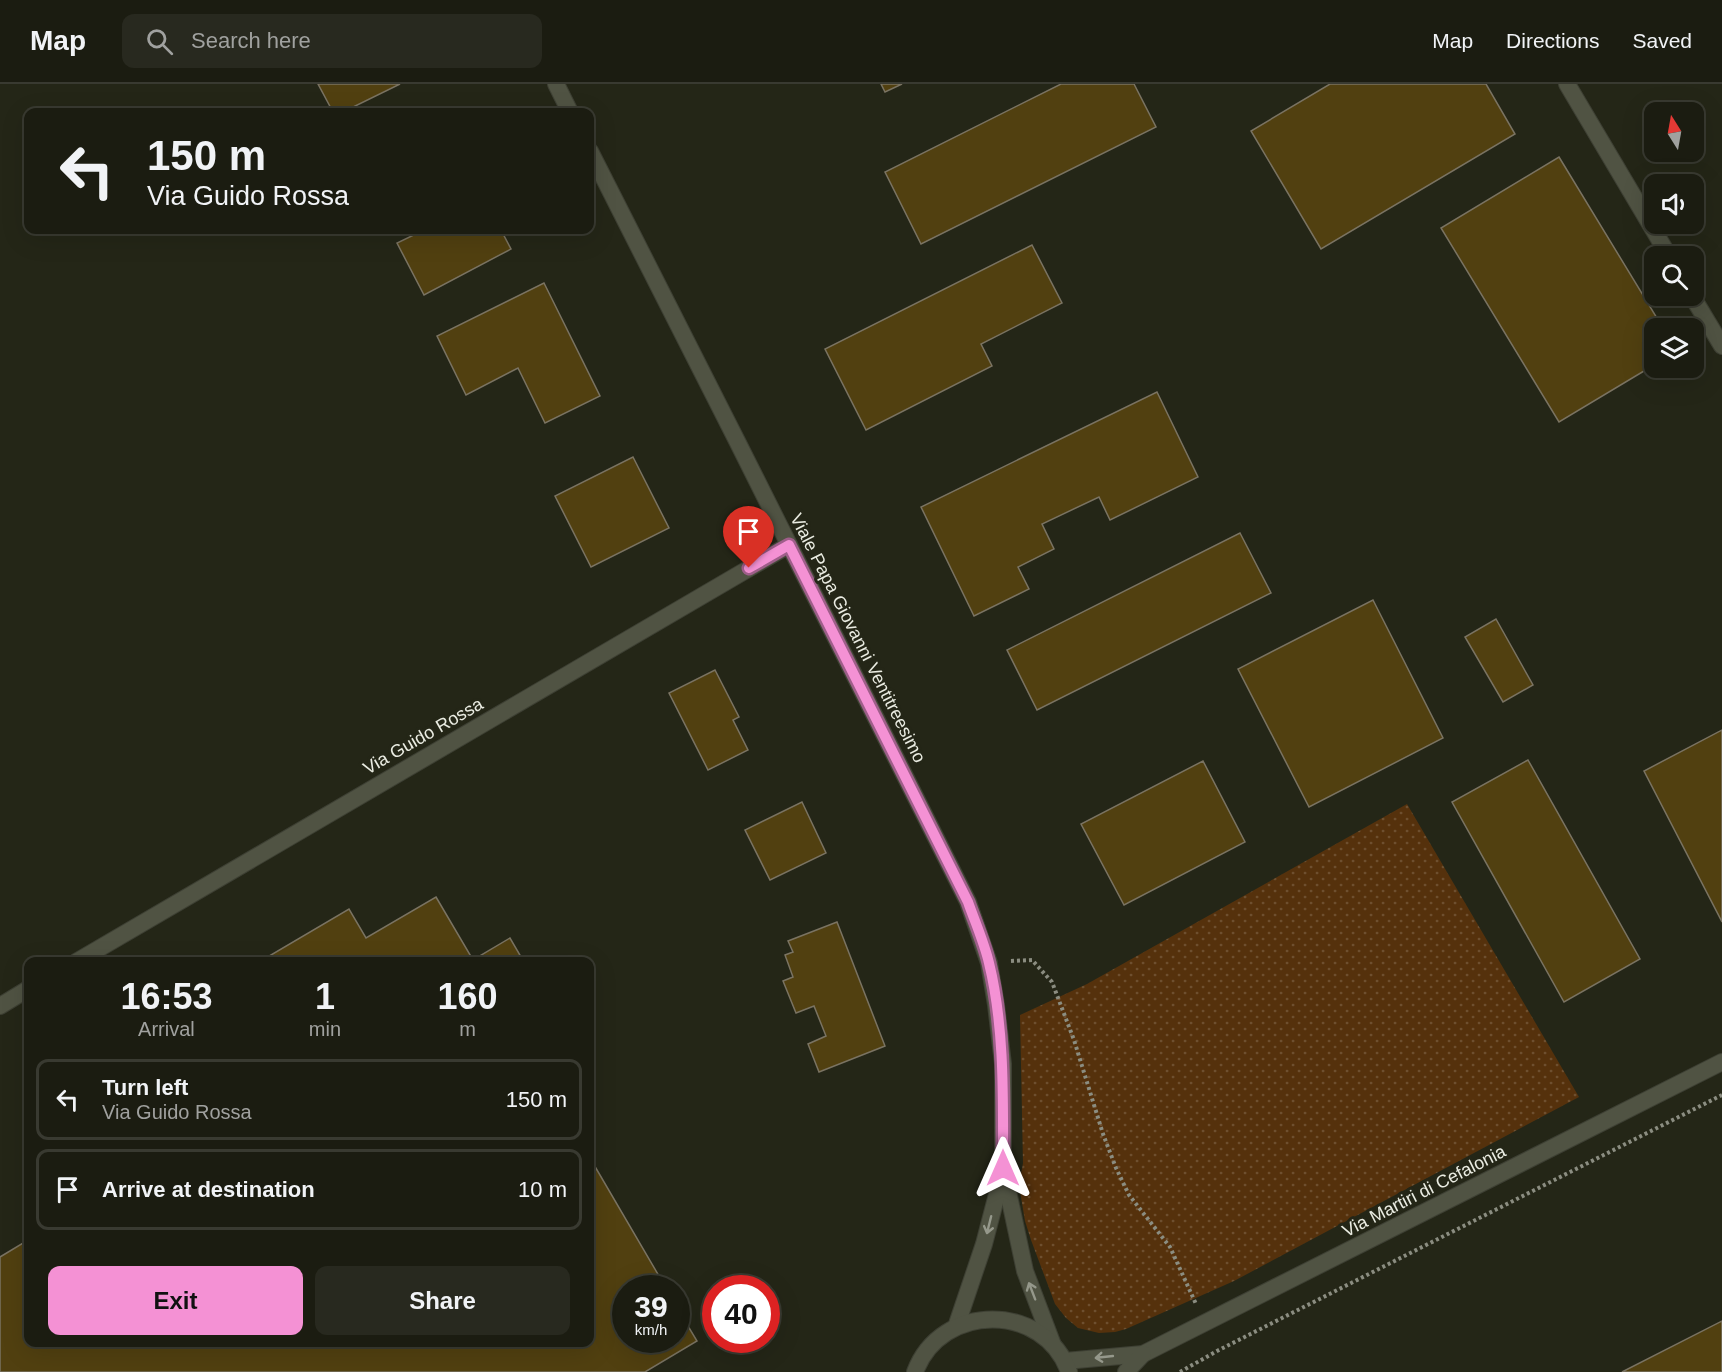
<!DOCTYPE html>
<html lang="en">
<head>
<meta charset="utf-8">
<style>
	:root { --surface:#1b1c11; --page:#28291f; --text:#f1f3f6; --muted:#a0a19f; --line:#393a31; --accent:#f491d4 }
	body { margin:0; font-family:Arial,sans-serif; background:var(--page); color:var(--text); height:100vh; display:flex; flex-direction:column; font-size:22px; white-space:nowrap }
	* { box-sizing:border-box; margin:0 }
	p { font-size:20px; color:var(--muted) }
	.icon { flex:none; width:33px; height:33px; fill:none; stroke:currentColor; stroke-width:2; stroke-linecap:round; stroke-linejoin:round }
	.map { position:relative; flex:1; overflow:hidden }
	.drawer { position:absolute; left:24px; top:873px; width:570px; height:390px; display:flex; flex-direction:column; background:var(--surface); border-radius:12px; box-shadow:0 6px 24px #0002,0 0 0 2px var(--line) }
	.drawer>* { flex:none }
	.guide { position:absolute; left:24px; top:24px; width:570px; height:126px; border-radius:12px; box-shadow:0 6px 24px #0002,0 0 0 2px var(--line); background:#1b1c11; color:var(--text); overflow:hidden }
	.needle { width:39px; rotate:349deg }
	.tools { position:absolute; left:1644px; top:18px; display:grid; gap:12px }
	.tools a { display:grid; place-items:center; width:60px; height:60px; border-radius:12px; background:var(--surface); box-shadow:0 6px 24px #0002,0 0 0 2px var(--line); font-size:30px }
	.speed { position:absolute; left:612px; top:1191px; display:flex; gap:12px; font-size:30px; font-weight:700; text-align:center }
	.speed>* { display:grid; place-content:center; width:78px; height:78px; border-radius:50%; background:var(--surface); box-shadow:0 6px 24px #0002,0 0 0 2px var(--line); line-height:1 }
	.speed small { font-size:15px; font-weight:400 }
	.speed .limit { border:9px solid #d22; background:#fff; color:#111 }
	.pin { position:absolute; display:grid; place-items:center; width:51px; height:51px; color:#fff; margin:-62px -26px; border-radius:50% 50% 50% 0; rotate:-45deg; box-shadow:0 0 6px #0007 }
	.pin .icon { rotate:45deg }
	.me { position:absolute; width:66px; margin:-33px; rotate:0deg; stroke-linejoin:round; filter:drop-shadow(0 0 4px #0008) }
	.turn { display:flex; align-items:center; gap:21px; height:126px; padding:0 24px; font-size:27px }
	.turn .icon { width:78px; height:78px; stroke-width:2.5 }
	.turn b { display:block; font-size:42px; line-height:51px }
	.eta { display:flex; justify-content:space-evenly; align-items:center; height:102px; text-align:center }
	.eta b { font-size:36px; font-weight:700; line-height:42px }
	.action { display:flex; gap:12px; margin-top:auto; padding:12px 24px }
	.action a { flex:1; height:69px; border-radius:12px; background:var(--accent); color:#111; font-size:24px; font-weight:700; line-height:69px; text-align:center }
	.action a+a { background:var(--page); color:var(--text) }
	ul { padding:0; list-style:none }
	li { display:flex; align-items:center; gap:18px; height:81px; margin:0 12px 9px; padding:0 12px; border:3px solid var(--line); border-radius:12px }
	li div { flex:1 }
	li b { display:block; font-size:22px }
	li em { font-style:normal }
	header { display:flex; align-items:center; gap:36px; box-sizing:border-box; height:84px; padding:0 30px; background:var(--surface); border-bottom:2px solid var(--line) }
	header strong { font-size:28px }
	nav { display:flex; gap:33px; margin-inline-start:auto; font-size:21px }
	.search { width:420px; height:54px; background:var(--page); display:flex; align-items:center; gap:15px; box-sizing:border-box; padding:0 21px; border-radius:12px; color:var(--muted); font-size:22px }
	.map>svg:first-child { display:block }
	.grass { fill:url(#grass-dots) }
	.building { fill:#514010; stroke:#7a7362; stroke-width:1.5 }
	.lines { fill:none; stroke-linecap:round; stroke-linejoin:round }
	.minor-casing { stroke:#3e4034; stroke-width:18 }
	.tertiary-casing { stroke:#3e4034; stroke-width:18 }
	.path { stroke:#8b8d81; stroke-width:4; stroke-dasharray:3 3; stroke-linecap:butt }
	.minor { stroke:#505343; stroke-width:16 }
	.tertiary { stroke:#505343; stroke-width:16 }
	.oneway { stroke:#95988b }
	.route-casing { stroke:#9f5e8a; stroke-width:15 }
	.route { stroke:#f491d4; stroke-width:10 }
	.labels { text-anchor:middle; stroke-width:6; stroke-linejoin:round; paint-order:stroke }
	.street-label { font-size:18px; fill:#eaece2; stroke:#242617 }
</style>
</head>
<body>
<header>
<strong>Map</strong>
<div class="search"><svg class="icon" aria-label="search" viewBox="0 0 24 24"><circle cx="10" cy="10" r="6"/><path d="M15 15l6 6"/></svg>Search here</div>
<nav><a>Map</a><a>Directions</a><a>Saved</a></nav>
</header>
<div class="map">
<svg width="1722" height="1288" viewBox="0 0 1722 1288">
	<defs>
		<pattern id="grass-dots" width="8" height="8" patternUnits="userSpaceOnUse" patternTransform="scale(1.5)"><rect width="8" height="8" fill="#55310c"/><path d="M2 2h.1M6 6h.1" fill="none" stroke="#6e4f2f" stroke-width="1.8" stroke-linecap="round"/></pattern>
	</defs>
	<rect width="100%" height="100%" fill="#242617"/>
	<polygon class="grass" points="1407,720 1579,1013 1234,1197 1126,1245 1115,1248 1099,1249 1078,1244 1066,1234 1055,1220 1031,1156 1025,1137 1019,1101 1023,1079 1020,931 1087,900"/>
	<g class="building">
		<polygon points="318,0 400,0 343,28 333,28"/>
		<polygon points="881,0 902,0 885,8"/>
		<polygon points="1061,0 1134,0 1156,43 921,160 885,88"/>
		<polygon points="1330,0 1486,0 1515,50 1321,165 1251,47"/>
		<polygon points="435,23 439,28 426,28"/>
		<polygon points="1559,73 1663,244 1654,244 1654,281 1559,338 1441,144"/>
		<polygon points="424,146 501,146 511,165 424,211 397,159"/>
		<polygon points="1032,161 1062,219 981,260 992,282 866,346 825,265"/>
		<polygon points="544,199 600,312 545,339 518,284 466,311 437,252"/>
		<polygon points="1157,308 1198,393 1110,436 1099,413 1042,440 1054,465 1018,483 1029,505 974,532 921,423"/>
		<polygon points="633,373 669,444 591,483 555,412"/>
		<polygon points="1240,449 1271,509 1037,626 1007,566"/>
		<polygon points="1373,516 1443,654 1309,723 1238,585"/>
		<polygon points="1496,535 1533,601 1503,618 1465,553"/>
		<polygon points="715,586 739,633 733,636 748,666 708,686 669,609"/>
		<polygon points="1722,646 1722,838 1644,687"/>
		<polygon points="1528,676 1640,875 1564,918 1452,718"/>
		<polygon points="1203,677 1245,758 1124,821 1081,740"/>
		<polygon points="802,718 826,769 770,796 745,746"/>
		<polygon points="436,813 473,876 510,854 524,878 259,878 349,825 366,854"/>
		<polygon points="837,838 885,962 819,988 808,960 826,952 814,922 796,929 783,897 793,893 785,871 793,868 788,857"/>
		<polygon points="590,1074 666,1204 626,1204 626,1256 676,1256 676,1222 697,1257 645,1288 0,1288 0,1173 28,1156 28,1258 590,1258"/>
		<polygon points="1722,1237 1722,1288 1622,1288"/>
	</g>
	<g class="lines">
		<g class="minor-casing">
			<g id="minor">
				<polyline points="1567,0 1669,172"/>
				<polyline points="1692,212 1722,262"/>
				<polyline points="76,878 789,461"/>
				<polyline points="0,922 28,905"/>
				<polyline points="1065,1277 1143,1270 1722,978"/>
				<polyline points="1126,1288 1143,1270"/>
			</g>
		</g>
		<g class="tertiary-casing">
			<g id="tertiary">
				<polyline points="556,0 570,28"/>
				<polyline points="590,67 737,357 968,818 989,879 996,921 1003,980 1003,1084 1025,1187 1053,1261"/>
				<polyline points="956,1243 984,1160 1002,1091"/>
				<path d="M915,1288C941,1218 1044,1218 1069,1288"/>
			</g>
		</g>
		<g class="path">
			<polyline points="1011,877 1032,876 1052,898 1074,956 1103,1050 1116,1084 1129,1111 1170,1163 1196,1220"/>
			<polyline points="1180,1288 1217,1267 1722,1011"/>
		</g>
		<use href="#minor" class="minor"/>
		<use href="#tertiary" class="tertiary"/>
	</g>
	<defs><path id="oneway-shaft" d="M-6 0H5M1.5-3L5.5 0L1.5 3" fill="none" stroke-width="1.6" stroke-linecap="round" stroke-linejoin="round" transform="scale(1.5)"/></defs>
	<g class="oneway">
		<use href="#oneway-shaft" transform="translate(989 1141) rotate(104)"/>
		<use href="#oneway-shaft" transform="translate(1032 1207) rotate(-111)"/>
		<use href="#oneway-shaft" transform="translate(1104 1273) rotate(174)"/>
	</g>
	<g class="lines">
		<g class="route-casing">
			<path id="route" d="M749,484L789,461L968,818C975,838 984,858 989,879C1005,944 1003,1018 1003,1084"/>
		</g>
		<use href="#route" class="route"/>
	</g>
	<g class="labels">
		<g class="street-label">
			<text transform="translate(858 554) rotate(63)" y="6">Viale Papa Giovanni Ventitreesimo</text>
			<text transform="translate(423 652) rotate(-30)" y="6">Via Guido Rossa</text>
			<text transform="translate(1424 1107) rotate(-27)" y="6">Via Martiri di Cefalonia</text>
		</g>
	</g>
</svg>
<div class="tools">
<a><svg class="needle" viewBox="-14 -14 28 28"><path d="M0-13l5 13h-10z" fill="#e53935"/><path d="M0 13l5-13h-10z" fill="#a0a19f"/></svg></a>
<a><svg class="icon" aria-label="sound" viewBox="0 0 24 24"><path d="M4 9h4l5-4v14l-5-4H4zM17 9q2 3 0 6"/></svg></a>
<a><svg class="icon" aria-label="search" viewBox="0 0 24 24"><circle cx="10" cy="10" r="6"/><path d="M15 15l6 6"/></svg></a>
<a><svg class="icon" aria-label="layers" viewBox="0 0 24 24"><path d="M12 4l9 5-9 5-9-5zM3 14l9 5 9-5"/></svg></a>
</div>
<div class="speed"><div>39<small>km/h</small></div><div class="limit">40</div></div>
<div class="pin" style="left:749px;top:484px;background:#d93025"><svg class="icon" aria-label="arrive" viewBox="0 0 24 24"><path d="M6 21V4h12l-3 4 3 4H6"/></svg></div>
<svg class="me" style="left:1003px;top:1084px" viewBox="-20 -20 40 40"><path d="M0-17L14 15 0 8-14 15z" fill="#f491d4" stroke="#fff" stroke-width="4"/></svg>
<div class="guide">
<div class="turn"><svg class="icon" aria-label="left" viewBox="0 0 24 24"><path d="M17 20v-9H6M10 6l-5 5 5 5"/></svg><div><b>150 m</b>Via Guido Rossa</div></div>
</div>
<section class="drawer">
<div class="eta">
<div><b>16:53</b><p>Arrival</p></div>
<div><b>1</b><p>min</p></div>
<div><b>160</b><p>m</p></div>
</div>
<ul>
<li><svg class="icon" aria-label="left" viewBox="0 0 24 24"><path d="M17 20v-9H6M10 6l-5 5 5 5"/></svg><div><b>Turn left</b><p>Via Guido Rossa</p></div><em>150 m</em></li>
<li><svg class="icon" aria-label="arrive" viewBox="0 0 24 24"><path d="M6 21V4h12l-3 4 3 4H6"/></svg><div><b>Arrive at destination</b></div><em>10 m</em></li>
</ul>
<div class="action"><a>Exit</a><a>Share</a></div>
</section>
</div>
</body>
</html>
